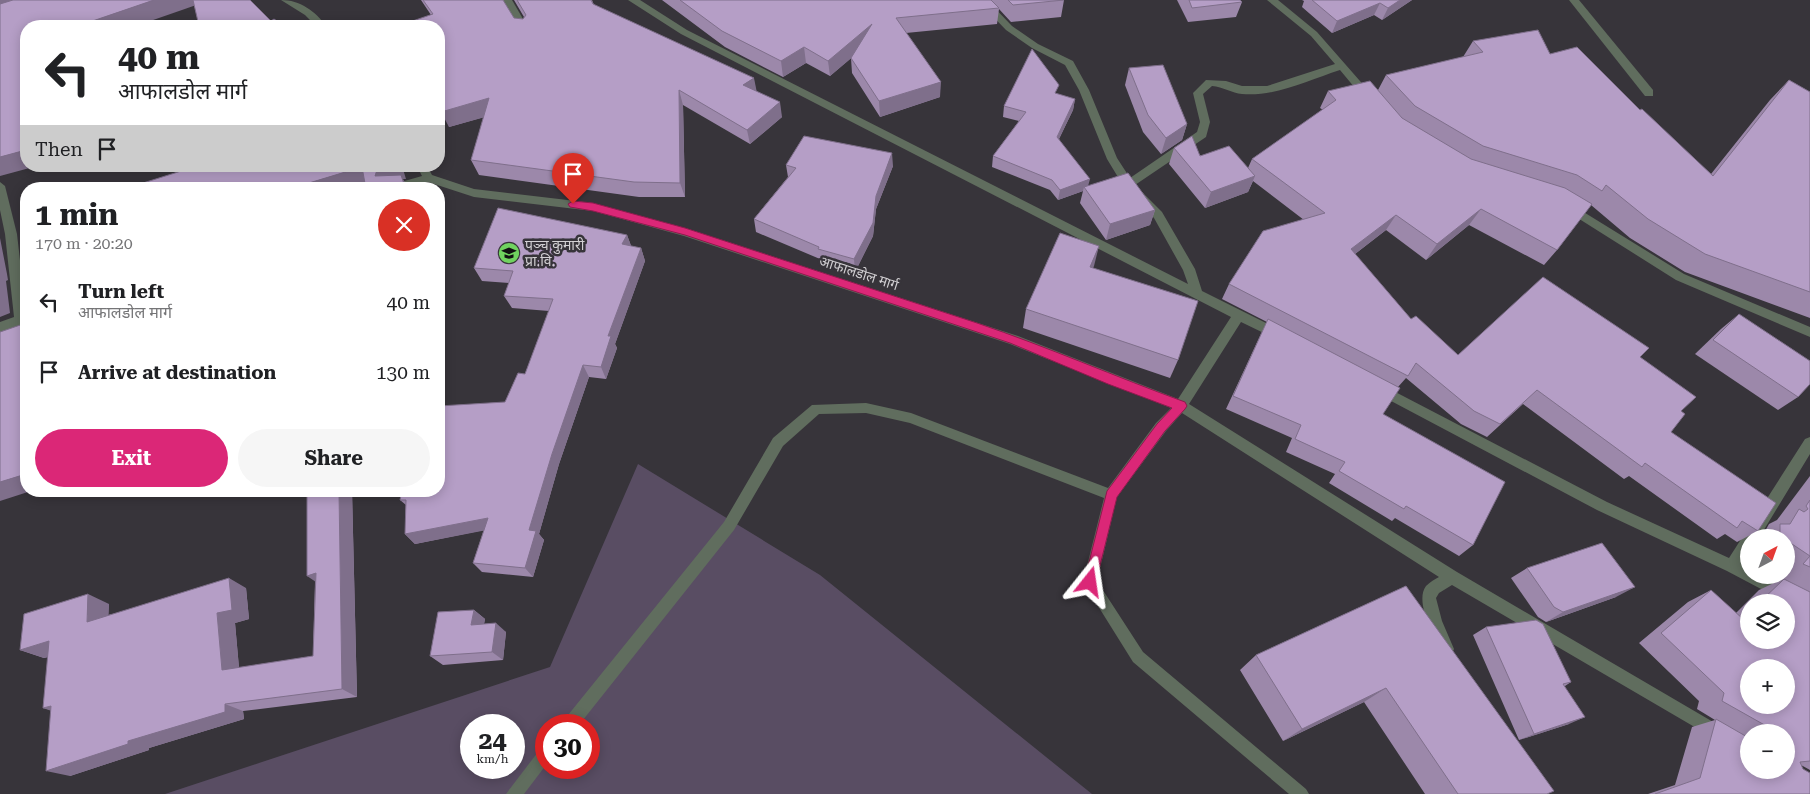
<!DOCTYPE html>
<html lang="en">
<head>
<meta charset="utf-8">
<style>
	:root { --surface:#fff; --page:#f6f6f6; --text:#202124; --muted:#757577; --accent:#db2777 }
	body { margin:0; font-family:"Roboto Serif","Noto Sans Devanagari",serif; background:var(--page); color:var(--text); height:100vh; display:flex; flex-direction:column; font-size:19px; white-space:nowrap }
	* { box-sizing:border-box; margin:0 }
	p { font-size:16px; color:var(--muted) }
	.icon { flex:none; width:28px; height:28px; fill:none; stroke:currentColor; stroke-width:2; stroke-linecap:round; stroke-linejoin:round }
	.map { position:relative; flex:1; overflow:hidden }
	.sheet { position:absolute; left:20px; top:182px; width:425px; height:315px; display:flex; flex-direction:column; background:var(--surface); border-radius:20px; box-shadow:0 2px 12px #0003 }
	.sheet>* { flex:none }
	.hud { position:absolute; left:20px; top:20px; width:425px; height:152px; border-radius:20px; box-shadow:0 2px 12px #0003; background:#fff; color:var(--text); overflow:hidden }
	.needle { width:32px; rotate:41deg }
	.fabs { position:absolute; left:1740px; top:529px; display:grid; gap:10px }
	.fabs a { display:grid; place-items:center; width:55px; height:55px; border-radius:50%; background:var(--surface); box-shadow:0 2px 12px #0003; font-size:25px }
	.speed { position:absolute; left:460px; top:714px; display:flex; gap:10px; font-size:25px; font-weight:700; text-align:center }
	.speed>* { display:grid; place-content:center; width:65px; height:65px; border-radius:50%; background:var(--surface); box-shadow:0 2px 12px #0003; line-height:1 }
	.speed small { font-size:12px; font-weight:400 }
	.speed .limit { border:8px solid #d22; background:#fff; color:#111 }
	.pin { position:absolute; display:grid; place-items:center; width:42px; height:42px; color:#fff; margin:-51px -21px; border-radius:50% 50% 50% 0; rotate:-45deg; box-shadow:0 0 5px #0007 }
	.pin .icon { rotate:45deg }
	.me { position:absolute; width:55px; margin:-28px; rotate:15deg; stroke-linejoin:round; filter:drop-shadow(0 0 4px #0008) }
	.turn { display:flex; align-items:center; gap:18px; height:105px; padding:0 15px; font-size:22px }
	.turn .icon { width:65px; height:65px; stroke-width:2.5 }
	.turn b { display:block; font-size:35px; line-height:42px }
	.then { display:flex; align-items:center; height:48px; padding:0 15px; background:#0003; gap:10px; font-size:19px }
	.round { display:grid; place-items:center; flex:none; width:52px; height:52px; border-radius:26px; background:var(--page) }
	.head { display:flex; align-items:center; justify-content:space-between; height:85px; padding:0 15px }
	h1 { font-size:30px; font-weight:700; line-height:38px }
	.primary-button { display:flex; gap:10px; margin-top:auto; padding:10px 15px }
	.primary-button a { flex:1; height:58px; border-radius:30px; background:var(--accent); color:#fff; font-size:20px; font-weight:700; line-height:58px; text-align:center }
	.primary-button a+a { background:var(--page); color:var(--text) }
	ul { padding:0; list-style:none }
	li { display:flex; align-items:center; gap:15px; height:70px; padding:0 15px }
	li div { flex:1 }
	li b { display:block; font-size:19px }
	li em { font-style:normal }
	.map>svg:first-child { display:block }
	.green { fill:#594d63; fill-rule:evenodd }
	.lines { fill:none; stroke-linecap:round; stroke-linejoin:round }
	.minor { fill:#606d5e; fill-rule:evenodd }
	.wall { fill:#9c88aa; fill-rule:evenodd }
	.shaded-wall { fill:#7f6f8b }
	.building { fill:#b59ec6; stroke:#7f6f8b; fill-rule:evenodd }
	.route { fill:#db2777; stroke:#8e194d }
	.labels { text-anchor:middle; stroke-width:5; stroke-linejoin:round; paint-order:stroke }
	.poi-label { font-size:14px; fill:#d3d1d4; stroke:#37343a; text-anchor:start }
	.street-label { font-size:14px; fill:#d3d1d4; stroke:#37343a }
</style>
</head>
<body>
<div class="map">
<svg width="1810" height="794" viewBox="0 0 1810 794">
	<rect width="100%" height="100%" fill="#37343a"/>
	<path class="green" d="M638,464L820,575L1092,794H165L550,667ZM471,725H514V768H471ZM546,725H589V768H546Z"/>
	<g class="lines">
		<g class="minor">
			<path d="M281,0C300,0 315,11 326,26H316L305,15Z"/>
			<polygon points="502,0 512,0 530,31 528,33 522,33"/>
			<path d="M628,0H640L687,30L1188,284L1183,270L1154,218L1124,187L1107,159L1079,90L1065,65L1032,48L1006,30L977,0H987L1012,26L1038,44L1073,61L1089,90L1117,158L1130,178L1197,132L1200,122L1193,93L1206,80L1226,81L1242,86H1267L1335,64L1311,36L1267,0H1278L1317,32L1374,97L1373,100H1365L1340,70C1309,80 1275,97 1242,94C1232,93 1223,87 1212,86L1203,94L1210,122L1206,137L1135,185L1162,212L1195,269L1202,291L1282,331L1284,335L1282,339L1278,340L1241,322L1189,404L1457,572L1720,726L1723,731L1720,736L1715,739L1710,736L1452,585L1439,593L1436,598L1442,621L1454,649L1452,654L1447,656L1442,654C1435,638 1414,602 1426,586C1430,582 1435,579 1439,577L1182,413L1166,431L1117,497L1097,581L1143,652L1306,789L1309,794H1289L1133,662L1083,582L1104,498L910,423L866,413L819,414L783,446L734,530L579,725H561L564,720L724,522L773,438L812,405L866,403L911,413L1108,488L1156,423L1171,408L1010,344L684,236L593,211L474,197L428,182L405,189H386L387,186L422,176L417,166H427L432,175L474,189L593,203L685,228L1018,336L1178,399L1231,317L681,34Z"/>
			<polygon points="1569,0 1579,0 1653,90 1653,96 1645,96"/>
			<polygon points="0,182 5,186 17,234 26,313 26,323 0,332 0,322 14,317 5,234 0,210"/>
			<polygon points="1569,203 1684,274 1810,327 1810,337 1676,280 1565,210 1563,207"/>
			<polygon points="1380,384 1607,502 1729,558 1805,439 1810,437 1810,454 1759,538 1749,538 1749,553 1741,564 1749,568 1749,575 1762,575 1810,600 1810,615 1727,571 1597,510 1376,393 1374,389 1376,385"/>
			<polygon points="546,745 546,765 524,794 506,794 541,748"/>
		</g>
	</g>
	<g class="wall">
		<polygon points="421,0 503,0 514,18 523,19 524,17 514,0 592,0 594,5 756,91 782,117 750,144 683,105 685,197 639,197 479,175 471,160 484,117 449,127 431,15"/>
		<polygon points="662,0 1064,0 1061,17 1011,22 999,9 997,24 906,33 940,97 880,117 852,73 851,58 830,76 806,63 783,77 725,47"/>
		<polygon points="1177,0 1240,0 1242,2 1236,17 1188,22"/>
		<polygon points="1302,0 1412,0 1382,20 1374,15 1332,33 1302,7 1304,1"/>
		<polygon points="1473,41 1550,54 1640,110 1711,174 1770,100 1789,80 1810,92 1810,318 1685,272 1630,238 1591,205 1557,250 1544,265 1469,225 1426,260 1386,230 1355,254 1411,319 1458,355 1640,357 1681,411 1671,432 1758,531 1737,542 1725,534 1717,539 1629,476 1624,479 1523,404 1487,437 1461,424 1406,378 1398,387 1383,414 1473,545 1459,556 1395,518 1392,521 1329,483 1335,474 1286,452 1292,438 1226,409 1261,334 1267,322 1222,299 1229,284 1304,220 1253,181 1248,192 1205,208 1169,164 1174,148 1248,168 1252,159 1323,110 1320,108 1328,91 1378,90 1386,75 1463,57"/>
		<polygon points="1129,68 1187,124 1182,140 1161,154 1143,132 1125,85"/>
		<polygon points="1057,94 1075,99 1073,110 1059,139 1088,186 1155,210 1150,225 1106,240 1080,203 1083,191 1058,200 1050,190 992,167 993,156 1019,121 1003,117 1004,106"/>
		<polygon points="786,165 893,166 876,209 873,236 855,272 820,261 820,259 756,232 754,219 788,177"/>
		<polygon points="627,235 631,246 641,248 645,261 615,344 617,348 606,379 589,377 559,464 539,534 544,540 533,577 482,572 473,563 484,530 415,544 405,534 406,505 400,500 505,402 525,374 549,311 512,308 504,296 509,283 482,281 474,268"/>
		<polygon points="1093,268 1178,360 1170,378 1023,328 1026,309"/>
		<polygon points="1739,314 1798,397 1778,410 1695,354 1721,329"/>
		<path d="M1810,476V770L1801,765L1810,794H1648L1675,785L1692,727L1715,720L1697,709L1699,701L1639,643L1688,602L1711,590L1736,613L1759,590L1778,581L1772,578L1775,575H1786V538H1755L1764,533L1769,524L1777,520ZM1749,602H1786L1749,640ZM1749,732H1786V770H1749Z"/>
		<polygon points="307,491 352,491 357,697 243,711 244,719 149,748 149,750 70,776 51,710 43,708 48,657 44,658 20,650 109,604 108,615 246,588 249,619 235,623 239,668 313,656 315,582"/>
		<polygon points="1527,568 1616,597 1546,622 1538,617 1511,578"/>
		<polygon points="1406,586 1547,794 1425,794 1364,702 1283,741 1240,670 1256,655"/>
		<polygon points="474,610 485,619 484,624 506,632 503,660 443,665 430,656"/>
		<polygon points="1486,627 1571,682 1565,686 1569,724 1519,740 1473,635"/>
	</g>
	<g class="shaded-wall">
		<polygon points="0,0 46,0 0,14"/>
		<polygon points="154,0 200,0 202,3 136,26 78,26"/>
		<polygon points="1400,0 1412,0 1382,20 1388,8"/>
		<polygon points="1380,3 1374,15 1332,33 1337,21"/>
		<polygon points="872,24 873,40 830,76 828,61"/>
		<polygon points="804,47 806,63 783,77 781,61"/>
		<polygon points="754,78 757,93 743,85"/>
		<polygon points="941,82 940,97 880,117 879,101"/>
		<polygon points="679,90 683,105 685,197 680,183"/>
		<polygon points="489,98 496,114 449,127 441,112"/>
		<polygon points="1075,99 1073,110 1055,147 1057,137"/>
		<polygon points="780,102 782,117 750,144 747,130"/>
		<polygon points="1187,124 1182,140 1161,154 1166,138"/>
		<polygon points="26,150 26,166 37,166 0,176 0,157"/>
		<polygon points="892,153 893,166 876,209 873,236 855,272 854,259 876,196"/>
		<polygon points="391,166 402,166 406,179 403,179 409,189 375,176 377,170"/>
		<polygon points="362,167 372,181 346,189 289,189"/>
		<polygon points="1255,176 1248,192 1205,208 1211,192"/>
		<polygon points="1090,179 1087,190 1084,187 1083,191 1058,200 1060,190"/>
		<polygon points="1481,209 1469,225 1426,260 1437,244"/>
		<polygon points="1155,210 1150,225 1106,240 1110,224"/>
		<polygon points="1396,215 1386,230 1342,264 1351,249"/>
		<polygon points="627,235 632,248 622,244"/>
		<polygon points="0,238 7,274 8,280 6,281 10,313 0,317"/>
		<polygon points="1099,246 1094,266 1085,287 1090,267"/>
		<polygon points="641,248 645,261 615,344 617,348 606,379 601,367 608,336"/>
		<polygon points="439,308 442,329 439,330"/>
		<polygon points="583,365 589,377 559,464 539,534 544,540 533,577 525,568 529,530 552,454"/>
		<polygon points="26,474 26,491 31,491 0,501 0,482"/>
		<polygon points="339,491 352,491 357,697 342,689"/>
		<polygon points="488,518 497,528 415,544 405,534"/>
		<polygon points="316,573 322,586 307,576"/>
		<polygon points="229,578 246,588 249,619 235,623 240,679 222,670 217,613"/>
		<polygon points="1635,587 1616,597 1546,622 1563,612"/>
		<polygon points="88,594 109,604 108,631 87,622"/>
		<polygon points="474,610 485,619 482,634 471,625"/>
		<polygon points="496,623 506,632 503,660 492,652"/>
		<polygon points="49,641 72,650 44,658 20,650"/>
		<polygon points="1386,688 1364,702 1283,741 1302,729"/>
		<polygon points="225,704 243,711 244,719 149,748 149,750 70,776 46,771 128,741"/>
		<polygon points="51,706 66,716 43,708"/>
		<polygon points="1585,717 1569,724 1519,740 1534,734"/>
	</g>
	<g class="building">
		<polygon points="13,0 154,0 78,26 26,26 26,150 0,157 0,4"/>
		<polygon points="193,0 250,0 271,21 274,19 284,26 199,26"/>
		<polygon points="423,0 503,0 514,18 523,19 526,15 517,0 591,0 593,4 754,78 743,85 780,102 747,130 679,90 680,183 634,182 471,160 489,98 441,112 439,108 439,26 398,26 433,14"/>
		<polygon points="680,0 991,0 999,8 896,18 941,82 879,101 851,58 872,24 828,61 804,47 781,61 722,31"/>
		<polygon points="1008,0 1064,0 1013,5"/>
		<polygon points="1189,0 1240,0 1242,2 1192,8"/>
		<polygon points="1312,0 1400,0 1388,8 1380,3 1337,21"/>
		<polygon points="1538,30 1550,54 1577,47 1640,110 1642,109 1713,176 1789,80 1810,92 1810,292 1705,254 1648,219 1606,185 1602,191 1577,175 1483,146 1415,106 1386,75 1483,52 1473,41"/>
		<polygon points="1032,49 1059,85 1055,93 1075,99 1057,137 1090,179 1060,190 1052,180 993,156 1026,112 1004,106"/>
		<polygon points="1163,65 1187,124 1166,138 1148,115 1129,68"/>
		<polygon points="1370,81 1402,118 1471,159 1565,188 1592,204 1557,250 1481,209 1437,244 1396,215 1351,249 1411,319 1416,316 1458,355 1543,277 1649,348 1640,357 1696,397 1681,411 1685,414 1671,432 1776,503 1758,531 1742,521 1737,528 1645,463 1642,467 1537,390 1500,424 1474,411 1416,363 1408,376 1229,284 1263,231 1325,213 1252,159 1336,100 1328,91"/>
		<polygon points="804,136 892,153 876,196 873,223 854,259 818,249 819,247 754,219 796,168 786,165"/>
		<polygon points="1192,136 1200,156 1229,146 1255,176 1211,192 1174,148"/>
		<polygon points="197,166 391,166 377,170 375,176 401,175 405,187 420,184 421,189 366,189 362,167 289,189 124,189"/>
		<polygon points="1128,173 1155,210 1110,224 1084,187"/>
		<polygon points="88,184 90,189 74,189"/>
		<polygon points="498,208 627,235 622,244 641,248 608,336 611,336 601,367 583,365 552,454 529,530 536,531 525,568 473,563 488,518 405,534 406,500 400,500 402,491 439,491 439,406 505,402 518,373 525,374 553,299 504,296 513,271 474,268"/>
		<polygon points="1060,233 1099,246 1090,267 1198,301 1178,360 1026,309"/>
		<polygon points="1739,314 1810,361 1810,384 1798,397 1713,340"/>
		<polygon points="1268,319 1400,388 1383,414 1505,482 1473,545 1406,506 1404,509 1339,471 1345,462 1295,439 1301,425 1233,396"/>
		<polygon points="26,323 26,474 0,482 0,332"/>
		<polygon points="307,491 339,491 342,689 225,704 225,712 128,741 128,744 46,771 51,706 43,708 49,641 20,650 24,614 88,594 87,622 229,578 232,610 217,613 222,670 313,656 316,573 307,576"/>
		<polygon points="1810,500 1810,556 1786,540 1786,538 1782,538 1780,537 1780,524 1790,524 1799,509 1804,512 1808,509 1806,506"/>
		<polygon points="1602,543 1635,587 1563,612 1554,607 1527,568"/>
		<polygon points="1810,556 1810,567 1803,564"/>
		<path d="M1784,579L1810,592V761L1800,762L1803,769L1810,773V794H1655L1700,778L1716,719L1749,738V770H1786V732H1777L1722,701L1724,693L1661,633L1711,590L1743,619L1749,614V640H1786V602H1760ZM1749,668H1786V705H1749Z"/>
		<polygon points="1406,586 1554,791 1547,794 1458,794 1386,688 1302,729 1256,655"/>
		<polygon points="474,610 471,625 496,623 492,652 430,656 438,612"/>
		<polygon points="1536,620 1543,624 1571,682 1563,684 1585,717 1534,734 1486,627"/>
	</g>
	<path class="route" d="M573,201L593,203L685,228L977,323C1048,347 1116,377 1185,402L1187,406L1185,409L1165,431L1117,497L1095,586L1090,588L1086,586L1084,582L1107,491L1157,424L1172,408L1108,384L1010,343L977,332L685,235L593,211L570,207L568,204Z"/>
	<defs>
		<g id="school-disc" transform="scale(1.125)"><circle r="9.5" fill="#70d35f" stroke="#37343a"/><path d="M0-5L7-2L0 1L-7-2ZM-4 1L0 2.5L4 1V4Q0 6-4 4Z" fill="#111"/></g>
	</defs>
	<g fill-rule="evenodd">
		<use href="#school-disc" x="509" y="253"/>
	</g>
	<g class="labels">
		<g class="poi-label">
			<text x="525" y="250">पञ्च कुमारी<tspan x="525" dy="16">प्रा.वि.</tspan></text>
		</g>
		<g class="street-label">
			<text transform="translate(859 273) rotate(18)" y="5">आफालडोल मार्ग</text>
		</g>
	</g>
</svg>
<div class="fabs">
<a><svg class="needle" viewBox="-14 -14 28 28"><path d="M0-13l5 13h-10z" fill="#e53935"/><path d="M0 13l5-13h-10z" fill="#757577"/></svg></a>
<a><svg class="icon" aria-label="layers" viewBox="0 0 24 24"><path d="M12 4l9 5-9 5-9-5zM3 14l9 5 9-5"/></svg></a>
<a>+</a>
<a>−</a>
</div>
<div class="speed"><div>24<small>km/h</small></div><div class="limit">30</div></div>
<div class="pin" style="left:573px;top:204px;background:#d93025"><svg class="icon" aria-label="arrive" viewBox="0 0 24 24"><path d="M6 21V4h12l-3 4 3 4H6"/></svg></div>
<svg class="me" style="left:1090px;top:582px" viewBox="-20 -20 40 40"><path d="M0-17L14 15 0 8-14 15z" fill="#db2777" stroke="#fff" stroke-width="4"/></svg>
<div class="hud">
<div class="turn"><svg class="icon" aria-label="left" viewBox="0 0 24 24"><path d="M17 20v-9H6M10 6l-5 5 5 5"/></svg><div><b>40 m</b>आफालडोल मार्ग</div></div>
<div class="then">Then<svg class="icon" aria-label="arrive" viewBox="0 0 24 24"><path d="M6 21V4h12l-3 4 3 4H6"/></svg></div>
</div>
<section class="sheet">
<div class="head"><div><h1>1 min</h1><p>170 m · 20:20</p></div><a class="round" style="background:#d93025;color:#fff"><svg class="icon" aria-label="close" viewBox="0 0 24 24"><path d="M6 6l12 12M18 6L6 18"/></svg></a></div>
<ul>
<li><svg class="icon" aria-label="left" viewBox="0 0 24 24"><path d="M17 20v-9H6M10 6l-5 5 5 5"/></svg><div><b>Turn left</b><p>आफालडोल मार्ग</p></div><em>40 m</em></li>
<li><svg class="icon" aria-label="arrive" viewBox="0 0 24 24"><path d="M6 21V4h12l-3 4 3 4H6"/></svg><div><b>Arrive at destination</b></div><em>130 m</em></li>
</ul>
<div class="primary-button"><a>Exit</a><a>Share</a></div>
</section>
</div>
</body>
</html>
